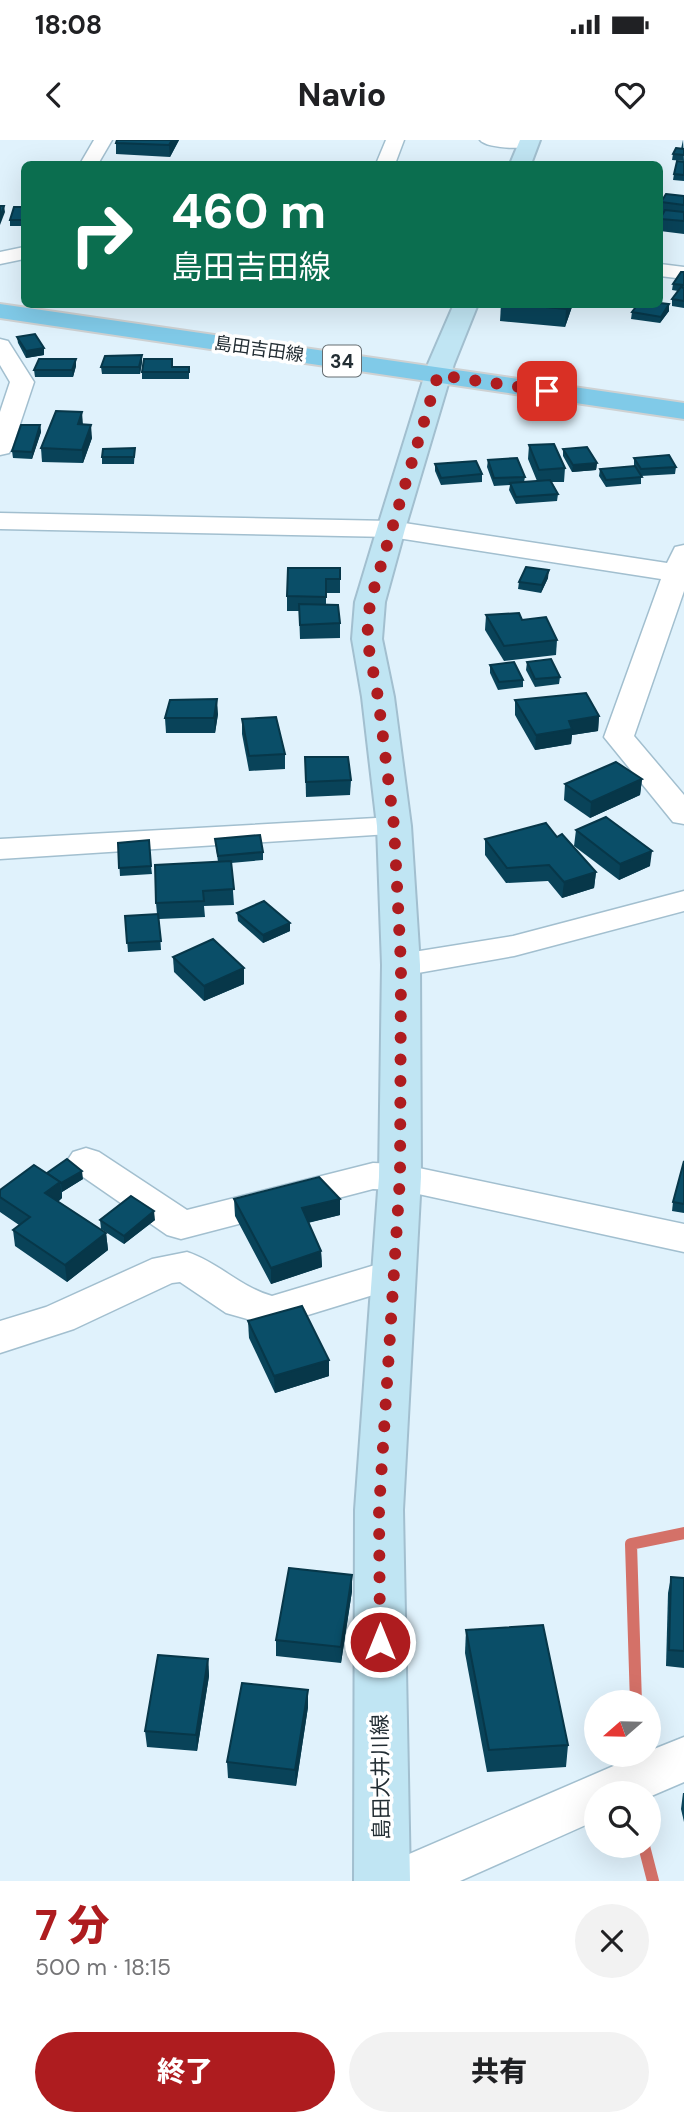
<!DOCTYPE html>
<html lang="ja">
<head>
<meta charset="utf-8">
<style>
	:root { --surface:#fff; --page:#f2f2f2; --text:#202124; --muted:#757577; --accent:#ae1c1f }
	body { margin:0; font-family:"DM Sans","Noto Sans JP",sans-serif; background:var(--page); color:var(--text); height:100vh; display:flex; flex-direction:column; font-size:26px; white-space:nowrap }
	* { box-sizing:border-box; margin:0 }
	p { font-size:23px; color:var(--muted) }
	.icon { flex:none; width:38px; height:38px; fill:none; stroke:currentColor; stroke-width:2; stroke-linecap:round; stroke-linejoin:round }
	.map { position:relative; height:1741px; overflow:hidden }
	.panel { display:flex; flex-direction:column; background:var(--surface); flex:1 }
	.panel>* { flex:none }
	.banner { position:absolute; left:21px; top:21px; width:642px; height:147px; border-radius:10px; box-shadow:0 7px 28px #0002; background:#0b6e4f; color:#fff; overflow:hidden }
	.needle { width:46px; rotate:250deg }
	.fabs { position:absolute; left:584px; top:1550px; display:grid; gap:14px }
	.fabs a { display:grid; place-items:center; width:77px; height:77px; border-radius:50%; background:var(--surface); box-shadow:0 7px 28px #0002; font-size:35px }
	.pin { position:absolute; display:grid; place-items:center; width:60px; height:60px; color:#fff; margin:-30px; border-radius:14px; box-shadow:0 4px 10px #0006 }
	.me { position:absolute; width:77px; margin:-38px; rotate:0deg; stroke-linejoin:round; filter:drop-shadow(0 0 5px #0008) }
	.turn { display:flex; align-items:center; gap:24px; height:147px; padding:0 35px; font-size:32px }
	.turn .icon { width:91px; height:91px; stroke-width:2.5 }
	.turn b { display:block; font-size:49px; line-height:60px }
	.round { display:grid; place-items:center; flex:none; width:74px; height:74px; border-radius:37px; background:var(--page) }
	.overview { display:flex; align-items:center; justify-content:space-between; height:119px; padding:0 35px }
	h1 { font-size:42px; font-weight:800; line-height:52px; color:var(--accent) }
	.button { display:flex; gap:14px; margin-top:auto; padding:14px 35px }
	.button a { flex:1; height:80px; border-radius:42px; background:var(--accent); color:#fff; font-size:28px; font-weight:800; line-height:80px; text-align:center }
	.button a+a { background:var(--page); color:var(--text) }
	.status { display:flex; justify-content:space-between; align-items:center; height:49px; padding:0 35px; background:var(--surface); direction:ltr }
	.status svg { height:19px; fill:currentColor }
	header { display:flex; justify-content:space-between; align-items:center; height:91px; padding:0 35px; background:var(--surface); font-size:32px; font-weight:800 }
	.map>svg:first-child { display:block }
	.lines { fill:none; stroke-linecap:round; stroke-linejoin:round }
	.stream { stroke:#d47168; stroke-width:12 }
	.street-casing { stroke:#a2bfcf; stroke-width:3 }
	.secondary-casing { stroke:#a2bfcf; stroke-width:4 }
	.primary-casing { stroke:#ced1d2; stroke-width:4 }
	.street { fill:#fff; fill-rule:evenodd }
	.secondary { fill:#c0e5f3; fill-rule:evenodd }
	.primary { fill:#80cae8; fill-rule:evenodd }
	.wall { fill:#094359 }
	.shaded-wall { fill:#073749 }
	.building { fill:#0a4e68; stroke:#073749; stroke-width:2 }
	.route { stroke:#ae1c1f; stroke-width:12; stroke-dasharray:0 21.6 }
	.labels { text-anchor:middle; stroke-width:7; stroke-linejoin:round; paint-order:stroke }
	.far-street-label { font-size:18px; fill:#222d33; stroke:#fff }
	.shield { fill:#fff; stroke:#646c70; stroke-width:2 }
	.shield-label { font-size:19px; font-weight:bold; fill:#222d33 }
	.street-label { font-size:21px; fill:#222d33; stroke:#fff }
</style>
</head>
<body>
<div class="status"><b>18:08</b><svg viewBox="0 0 49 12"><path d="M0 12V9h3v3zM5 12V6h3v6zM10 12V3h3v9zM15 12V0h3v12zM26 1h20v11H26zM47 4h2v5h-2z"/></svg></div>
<header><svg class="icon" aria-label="back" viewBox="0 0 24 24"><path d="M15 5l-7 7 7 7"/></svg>Navio<svg class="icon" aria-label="heart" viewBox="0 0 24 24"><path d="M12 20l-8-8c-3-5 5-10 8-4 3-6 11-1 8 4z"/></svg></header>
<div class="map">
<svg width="684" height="1741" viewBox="0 0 684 1741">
	<rect width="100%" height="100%" fill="#e0f2fc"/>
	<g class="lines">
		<g class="stream">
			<polyline points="636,1563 631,1404 684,1393"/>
			<polyline points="644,1706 653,1741"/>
		</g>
		<g class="street-casing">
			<g id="street">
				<polygon points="94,0 112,0 98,24 80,24"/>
				<polygon points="386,0 404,0 395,24 376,24"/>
				<path d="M480,0H537L538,2C531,11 487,9 480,0Z"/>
				<polygon points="24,107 24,119 0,124 0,112"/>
				<polygon points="660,124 684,127 684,139 660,136"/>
				<polygon points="0,199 8,201 34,242 12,308 9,313 0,315 0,272 10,242 0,225"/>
				<polygon points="0,373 391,381 667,423 675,407 684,405 684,451 634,596 684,655 684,684 673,682 604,597 661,439 391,397 0,389"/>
				<polygon points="394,677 405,679 410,686 405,693 0,719 0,699"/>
				<polygon points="684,751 684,771 514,816 401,836 389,833 384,825 389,817 401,814 513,796"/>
				<polygon points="86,1008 99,1012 187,1070 373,1023 400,1024 684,1084 684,1112 400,1050 373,1049 181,1099 167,1095 73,1030 67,1021 73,1012"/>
				<path d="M187,1112C218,1122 240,1147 272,1156L395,1119L409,1124L415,1134L409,1144L272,1186L226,1173L180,1142L172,1143L74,1189L0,1213V1181L46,1167L152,1119Z"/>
				<polygon points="684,1597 684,1642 649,1657 649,1654 597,1654 597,1680 460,1741 378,1741 386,1724 639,1615 649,1615 649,1611"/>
			</g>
		</g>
		<g class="secondary-casing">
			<g id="secondary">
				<polygon points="520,0 540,0 531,24 510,24"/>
				<polygon points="454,164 478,164 454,224 405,389 385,462 382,499 394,557 411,686 420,825 421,1037 403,1370 410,1741 354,1741 355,1370 379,1037 382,825 377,686 362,557 352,499 355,462 377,389 428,224"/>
			</g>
		</g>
		<g class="primary-casing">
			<polygon id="primary" points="0,164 684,263 684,279 0,178"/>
		</g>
		<use href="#street" class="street"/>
		<use href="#secondary" class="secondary"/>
		<use href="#primary" class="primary"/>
	</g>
	<g class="wall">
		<polygon points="179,0 170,17 116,14 116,3"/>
		<polygon points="683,0 684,21 672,20 673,14 681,9"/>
		<polygon points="684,22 684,41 673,40 674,34"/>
		<polygon points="684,56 684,94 660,91 660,79 662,75 660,74 661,62"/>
		<polygon points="24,67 24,86 10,86 10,80"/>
		<polygon points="684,132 684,168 672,166 672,159 678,151 672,150 673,144"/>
		<polygon points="359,164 379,164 378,166"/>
		<polygon points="501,164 573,164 565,187 500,181"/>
		<polygon points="669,171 660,183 631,179 632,172"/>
		<polygon points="17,197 44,215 26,218 18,203"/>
		<polygon points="76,219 76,226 73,237 35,237 34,230"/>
		<polygon points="142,222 140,234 102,234 101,227"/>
		<polygon points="173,227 189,227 189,239 142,239 142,232"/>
		<polygon points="40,285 41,292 32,319 13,318 12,311"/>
		<polygon points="92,298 83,323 42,322 41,308"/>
		<polygon points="529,305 565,328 564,342 552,342 558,354 557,361 516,364 509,350 510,345 494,346 487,327 488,320 525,337 524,342 537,341 528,319"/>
		<polygon points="135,308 134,324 102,324 102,317"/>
		<polygon points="563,309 597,323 596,330 572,332 563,316"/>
		<polygon points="634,318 676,327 675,334 641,336 641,344 606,347 599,336 600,329 634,326"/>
		<polygon points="435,324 482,334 482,342 441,345 435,331"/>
		<polygon points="340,428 340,453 326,453 326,464 340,483 340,498 300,499 299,471 287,471 287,456"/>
		<polygon points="548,438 541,453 518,449 519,442"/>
		<polygon points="486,475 522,480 557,500 556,515 504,521 485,490"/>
		<polygon points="527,522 560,537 559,544 535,547 526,530"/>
		<polygon points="490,525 523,540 523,547 498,550 490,533"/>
		<polygon points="515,560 599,576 598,591 572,595 571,604 535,610 515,575"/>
		<polygon points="218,574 215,593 166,593 165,578"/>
		<polygon points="242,579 285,614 285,629 249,631 242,594"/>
		<polygon points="305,617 351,640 350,655 306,657"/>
		<polygon points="642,639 640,655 590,678 564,660 565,644"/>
		<polygon points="576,690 650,726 619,740 574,706"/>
		<polygon points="557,697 596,732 594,748 562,758 548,741 506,743 485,715 485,699"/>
		<polygon points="215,699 263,712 263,720 231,723 234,765 204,766 205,777 159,779 161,810 128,812 125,776 157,774 156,763 218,722"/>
		<polygon points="118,703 151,726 152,734 120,736"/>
		<polygon points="237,773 290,791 263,803 238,781"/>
		<polygon points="173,817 244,828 244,844 204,861 174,832"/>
		<polygon points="684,1021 684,1073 672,1071 673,1062"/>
		<polygon points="47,1033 83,1039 62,1052 62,1058 58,1062 106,1093 108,1110 67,1142 15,1106 13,1090 19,1085 0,1072 0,1050"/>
		<polygon points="234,1059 340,1075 308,1083 321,1111 322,1127 271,1144 235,1076"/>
		<polygon points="100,1080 155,1080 124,1104 101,1089"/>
		<polygon points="248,1181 329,1220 329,1236 275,1253 249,1198"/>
		<polygon points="352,1435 352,1451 341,1523 276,1516 276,1500"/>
		<polygon points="671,1437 684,1438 684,1528 666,1526 668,1453"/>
		<polygon points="466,1490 568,1605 566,1627 487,1632 465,1513"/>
		<polygon points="208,1519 209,1536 197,1611 147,1607 145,1591"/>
		<polygon points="308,1550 308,1567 296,1646 228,1638 227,1622"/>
		<polygon points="683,1653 684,1653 684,1682 681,1669"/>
	</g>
	<g class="shaded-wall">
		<polygon points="172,0 179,0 170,17 169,5"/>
		<polygon points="4,66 5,72 0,85 0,78"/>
		<polygon points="568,164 573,164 565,187 566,169"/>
		<polygon points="669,164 669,171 660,183 661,177"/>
		<polygon points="44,208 44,215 26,218 26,211"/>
		<polygon points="142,215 142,222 140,234 139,227"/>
		<polygon points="76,219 76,226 73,237 72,230"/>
		<polygon points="82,272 83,285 78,284"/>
		<polygon points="40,285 41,292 32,319 32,312"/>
		<polygon points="91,285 92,298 83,323 82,310"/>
		<polygon points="597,323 596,330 572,332 573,325"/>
		<polygon points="549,430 548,438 541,453 542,445"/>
		<polygon points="217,559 218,574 215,593 214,578"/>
		<polygon points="599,576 598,591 572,595 571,604 535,610 536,595 569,581"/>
		<polygon points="642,639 640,655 590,678 591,662"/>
		<polygon points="652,711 650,726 619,740 620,724"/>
		<polygon points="596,732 594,748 562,758 564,742"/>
		<polygon points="290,783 290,791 263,803 263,795"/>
		<polygon points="244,828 244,844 204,861 204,846"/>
		<polygon points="82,1031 83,1039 62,1052 61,1043"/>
		<polygon points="60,1042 62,1058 47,1070 45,1053"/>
		<polygon points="340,1059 340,1075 302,1084 302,1068"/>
		<polygon points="154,1071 155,1080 124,1104 124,1096"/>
		<polygon points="106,1093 108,1110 67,1142 65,1125"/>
		<polygon points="321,1111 322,1127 271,1144 271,1128"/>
		<polygon points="329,1220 329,1236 275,1253 274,1236"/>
		<polygon points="352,1435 352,1451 341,1523 341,1507"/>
		<polygon points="208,1519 209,1536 197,1611 196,1595"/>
		<polygon points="308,1550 308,1567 296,1646 295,1630"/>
	</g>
	<g class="building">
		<polygon points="117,0 172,0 169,5 116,3"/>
		<polygon points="676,8 684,9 684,15 673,14"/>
		<polygon points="677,21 684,22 684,35 674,34"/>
		<polygon points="666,54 684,56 684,65 661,62"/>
		<polygon points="0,66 4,66 0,78"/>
		<polygon points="14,67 24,67 24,80 10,80"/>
		<polygon points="665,70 684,72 684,81 660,79"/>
		<polygon points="681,132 684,132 684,145 673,144"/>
		<polygon points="681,147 684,148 684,161 672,159"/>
		<polygon points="660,163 669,164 661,177 632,172 638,164 660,164"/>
		<polygon points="513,164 568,164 566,169"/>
		<polygon points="35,194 44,208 26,211 17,197"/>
		<polygon points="142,215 139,227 101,227 105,216"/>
		<polygon points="39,219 76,219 72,230 34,230"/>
		<polygon points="144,219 172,219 172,227 189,227 189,232 142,232"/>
		<polygon points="56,271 82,272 78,284 91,285 82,310 41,308"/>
		<polygon points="21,285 40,285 32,312 12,311"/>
		<polygon points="554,304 565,328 539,330 529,305"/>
		<polygon points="587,307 597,323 573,325 563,309"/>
		<polygon points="135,308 134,317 102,317 103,309"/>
		<polygon points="669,315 676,327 641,329 634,318"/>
		<polygon points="517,318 525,337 494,338 488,320"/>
		<polygon points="476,321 482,334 441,338 435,324"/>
		<polygon points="635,326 642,337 606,340 600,329"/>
		<polygon points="550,340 558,354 516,357 510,343"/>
		<polygon points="526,427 549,430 542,445 519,442"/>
		<polygon points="288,428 340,428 340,439 326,439 326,457 287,456"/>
		<polygon points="299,464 338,465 340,483 300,485"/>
		<polygon points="519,473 522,480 546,477 557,500 504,506 486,475"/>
		<polygon points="551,519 560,537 535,539 527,522"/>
		<polygon points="514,522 523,540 499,542 490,525"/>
		<polygon points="586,553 599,576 569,581 572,589 536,595 515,560"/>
		<polygon points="217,559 214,578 165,578 170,560"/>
		<polygon points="276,577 285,614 249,616 242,579"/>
		<polygon points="305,617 348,617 351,640 306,642"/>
		<polygon points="616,622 642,639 591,662 565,644"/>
		<polygon points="606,677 652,711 620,724 576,690"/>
		<polygon points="546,683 557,697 562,694 596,732 564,742 549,725 507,728 485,699"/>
		<polygon points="260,695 263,712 218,716 215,699"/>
		<polygon points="149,700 151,726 119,728 118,703"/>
		<polygon points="231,721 234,749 203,751 204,761 156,763 155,725"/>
		<polygon points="264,761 290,783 263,795 237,773"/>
		<polygon points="158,774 161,801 127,803 125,776"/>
		<polygon points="213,799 244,828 204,846 173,817"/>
		<polygon points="67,1019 82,1031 61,1043 60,1043 60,1042 47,1033"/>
		<polygon points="684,1021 684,1064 673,1062"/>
		<polygon points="34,1025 60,1042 45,1053 106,1093 65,1125 13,1090 30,1077 0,1057 0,1050"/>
		<polygon points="319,1037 340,1059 302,1068 321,1111 271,1128 234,1059"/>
		<polygon points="131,1056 154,1071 124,1096 100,1080"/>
		<polygon points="302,1166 329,1220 274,1236 248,1181"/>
		<polygon points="289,1428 352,1435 341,1507 276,1500"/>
		<polygon points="671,1437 684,1438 684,1511 669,1510"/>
		<polygon points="543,1485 568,1605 489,1610 466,1490"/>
		<polygon points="158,1515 208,1519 196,1595 145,1591"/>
		<polygon points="242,1543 308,1550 295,1630 227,1622"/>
	</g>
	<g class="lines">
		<polyline class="route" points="380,1502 379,1370 400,1037 401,825 394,686 378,557 367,499 370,462 438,235 547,251"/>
	</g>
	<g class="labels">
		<g class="far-street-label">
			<text transform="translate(259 209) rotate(8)" y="6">島田吉田線</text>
		</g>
		<rect class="shield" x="323" y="205.5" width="38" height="31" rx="5"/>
		<g class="shield-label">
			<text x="342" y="228">34</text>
		</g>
		<g class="street-label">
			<text transform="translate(381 1637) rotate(-91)" y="7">島田大井川線</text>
		</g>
	</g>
</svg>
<div class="fabs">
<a><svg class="needle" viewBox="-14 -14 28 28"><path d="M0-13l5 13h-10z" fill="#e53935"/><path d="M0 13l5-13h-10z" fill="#757577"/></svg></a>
<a><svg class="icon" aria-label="search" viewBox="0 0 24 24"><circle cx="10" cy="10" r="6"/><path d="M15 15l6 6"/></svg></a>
</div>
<div class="pin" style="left:547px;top:251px;background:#d93025"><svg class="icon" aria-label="arrive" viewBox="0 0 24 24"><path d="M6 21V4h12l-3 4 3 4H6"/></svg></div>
<svg class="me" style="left:380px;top:1502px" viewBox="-20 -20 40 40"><circle r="17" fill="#ae1c1f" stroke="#fff" stroke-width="3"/><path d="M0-11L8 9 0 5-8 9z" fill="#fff"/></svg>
<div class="banner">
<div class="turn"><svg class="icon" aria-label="right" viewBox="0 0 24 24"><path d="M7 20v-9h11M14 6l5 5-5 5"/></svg><div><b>460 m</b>島田吉田線</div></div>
</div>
</div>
<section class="panel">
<div class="overview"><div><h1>7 分</h1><p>500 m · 18:15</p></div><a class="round"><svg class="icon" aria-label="close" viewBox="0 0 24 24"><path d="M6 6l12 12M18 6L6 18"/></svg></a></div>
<div class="button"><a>終了</a><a>共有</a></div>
</section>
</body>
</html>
